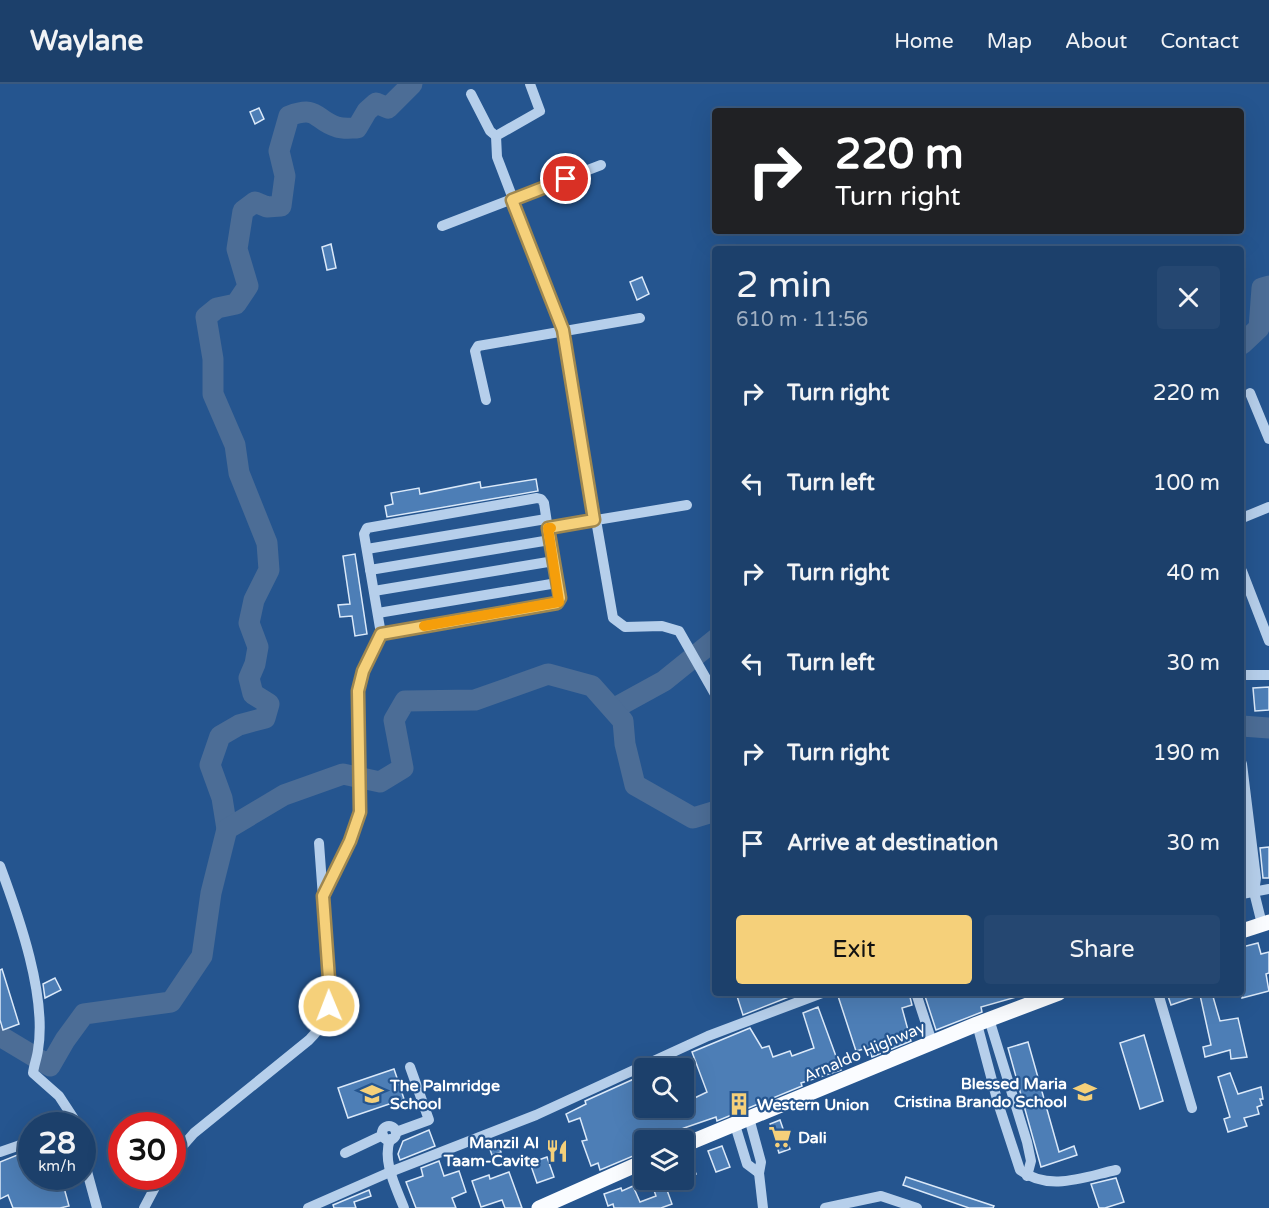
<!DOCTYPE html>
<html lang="en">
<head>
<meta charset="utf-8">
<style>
	:root { --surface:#1c406b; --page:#254771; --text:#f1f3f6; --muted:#a0afc1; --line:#3a597e; --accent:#f5d07a }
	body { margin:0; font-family:"Varela Round",sans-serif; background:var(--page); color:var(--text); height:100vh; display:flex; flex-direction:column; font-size:22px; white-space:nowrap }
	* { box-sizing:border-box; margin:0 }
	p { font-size:20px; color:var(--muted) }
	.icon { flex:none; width:33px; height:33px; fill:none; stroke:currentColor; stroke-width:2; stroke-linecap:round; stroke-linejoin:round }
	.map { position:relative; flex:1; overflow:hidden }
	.details { position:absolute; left:712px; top:162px; width:532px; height:750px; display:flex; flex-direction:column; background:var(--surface); border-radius:6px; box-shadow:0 6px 24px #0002,0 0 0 2px var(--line) }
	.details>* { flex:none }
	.banner { position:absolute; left:712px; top:24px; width:532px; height:126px; border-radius:6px; box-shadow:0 6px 24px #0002,0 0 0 2px var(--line); background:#202124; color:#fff; overflow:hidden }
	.buttons { position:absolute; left:634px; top:974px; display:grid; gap:12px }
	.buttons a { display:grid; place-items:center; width:60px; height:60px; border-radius:6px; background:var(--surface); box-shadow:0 6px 24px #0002,0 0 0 2px var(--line); font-size:30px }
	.speed { position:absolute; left:18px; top:1028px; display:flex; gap:12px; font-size:30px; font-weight:700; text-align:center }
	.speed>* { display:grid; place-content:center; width:78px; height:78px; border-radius:50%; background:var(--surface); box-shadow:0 6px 24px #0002,0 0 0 2px var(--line); line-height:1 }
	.speed small { font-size:15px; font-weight:400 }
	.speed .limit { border:9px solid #d22; background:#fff; color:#111 }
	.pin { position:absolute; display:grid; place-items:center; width:51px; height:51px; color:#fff; margin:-26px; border:3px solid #fff; border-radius:50%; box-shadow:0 2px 6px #0007 }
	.me { position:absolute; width:66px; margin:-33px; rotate:359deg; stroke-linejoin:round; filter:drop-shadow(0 0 4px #0008) }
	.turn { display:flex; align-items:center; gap:21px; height:126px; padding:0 24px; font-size:27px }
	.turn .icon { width:78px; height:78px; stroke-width:2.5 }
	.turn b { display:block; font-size:42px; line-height:51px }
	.round { display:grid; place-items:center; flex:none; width:63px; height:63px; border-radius:6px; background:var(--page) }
	.summary { display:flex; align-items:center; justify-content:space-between; height:102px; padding:0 24px }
	h1 { font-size:36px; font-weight:600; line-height:45px }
	.action { display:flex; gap:12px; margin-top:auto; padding:12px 24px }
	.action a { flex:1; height:69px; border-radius:6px; background:var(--accent); color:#111; font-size:24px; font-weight:600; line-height:69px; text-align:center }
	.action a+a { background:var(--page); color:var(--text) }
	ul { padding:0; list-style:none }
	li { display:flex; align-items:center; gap:18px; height:90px; padding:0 24px }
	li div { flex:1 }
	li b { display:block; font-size:22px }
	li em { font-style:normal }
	header { display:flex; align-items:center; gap:36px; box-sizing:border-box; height:84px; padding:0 30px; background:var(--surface); border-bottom:2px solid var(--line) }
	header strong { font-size:28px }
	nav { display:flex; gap:33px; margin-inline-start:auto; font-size:21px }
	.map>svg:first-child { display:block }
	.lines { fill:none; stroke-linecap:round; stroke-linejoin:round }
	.river { stroke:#4c6d96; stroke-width:21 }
	.building { fill:#4d7eb6; stroke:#dbe9f9; stroke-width:1.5 }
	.minor { stroke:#b6cfeb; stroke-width:10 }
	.major { stroke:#fafcff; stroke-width:15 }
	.route-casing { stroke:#9f874f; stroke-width:15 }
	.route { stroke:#f5d07a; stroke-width:10 }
	.slow { stroke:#f59e0b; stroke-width:10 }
	.labels { text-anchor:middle; stroke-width:4.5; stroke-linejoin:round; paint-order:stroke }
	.street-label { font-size:16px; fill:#fff; stroke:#25558f }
	.poi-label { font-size:16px; font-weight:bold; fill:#fff; stroke:#25558f; text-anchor:start }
</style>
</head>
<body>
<header>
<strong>Waylane</strong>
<nav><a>Home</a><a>Map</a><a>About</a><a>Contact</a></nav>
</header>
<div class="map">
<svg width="1269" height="1124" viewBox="0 0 1269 1124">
	<rect width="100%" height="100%" fill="#25558f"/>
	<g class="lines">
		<g class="river">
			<polyline points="1242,260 1259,244 1262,204 1269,202"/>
			<polyline points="613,625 664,597 716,555"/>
			<polyline points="1242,642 1269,644"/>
			<path d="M227,745L222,714L210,681L220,652L239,641L265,634L269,620L253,610L249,594L255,580L258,563L249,539L254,516L269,486L267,459L239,389L235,361L213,310V275L206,233L217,224L236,220L248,202L237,165L243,127L255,118L267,123L281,122L285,92L279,67L289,32C319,21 314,36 337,43C343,45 351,44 357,44L367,27L376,19L388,24L412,0"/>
			<polyline points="0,952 50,982 65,956 84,930 171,918 202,872 211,809 227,745 284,711 343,690 380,698 403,684 394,636 405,617 475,616 548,590 592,602 623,637 625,660 635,701 693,734 716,727"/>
		</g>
	</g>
	<g class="building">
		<polygon points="259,24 264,35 255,40 250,28"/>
		<polygon points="331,160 336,184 327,186 322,163"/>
		<polygon points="642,193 649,210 637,216 630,198"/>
		<polygon points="536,395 538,407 387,433 385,422 393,420 391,409 419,404 420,410 480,398 481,404"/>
		<polygon points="355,470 367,550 355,552 352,532 340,533 338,521 350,520 343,472"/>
		<polygon points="1269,603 1269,626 1255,627 1253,604"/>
		<polygon points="1269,763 1269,794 1263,794 1260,764"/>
		<polygon points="1258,859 1261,870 1269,868 1269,889 1266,890 1269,907 1242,914 1242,863"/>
		<polygon points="2,885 19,940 3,946 0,936 0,886"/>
		<polygon points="55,894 61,906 45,914 43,900"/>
		<polygon points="736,909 799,909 743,931"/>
		<polygon points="837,909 909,909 912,921 902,924 911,957 872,973 868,964 856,967"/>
		<polygon points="924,909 957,909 958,913 971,909 1019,909 1020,912 981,923 982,928 936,946"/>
		<polygon points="1167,909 1200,909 1201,911 1212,909 1220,937 1238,934 1247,973 1231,975 1230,966 1205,973 1203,963 1211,961 1200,911 1171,921"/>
		<polygon points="818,923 841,986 801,999 802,1002 717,1037 716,1033 684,1044 666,1052 667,1056 645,1056 645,1067 600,1086 598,1079 591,1082 582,1057 587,1056 580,1034 569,1038 566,1030 586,1020 585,1017 645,990 645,1023 656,1023 659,1030 684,1023 684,1019 707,1008 692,968 750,944 762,964 769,962 773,973 790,967 792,972 814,964 803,929"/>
		<polygon points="1144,951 1163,1017 1140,1025 1120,959"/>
		<polygon points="1028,958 1059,1068 1074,1062 1077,1071 1041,1083 1008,964"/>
		<polygon points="394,985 404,1015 348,1034 338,1004"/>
		<polygon points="1230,989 1238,1010 1261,1003 1263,1015 1260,1015 1262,1021 1257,1023 1259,1030 1244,1034 1247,1042 1228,1048 1224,1035 1230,1033 1218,993"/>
		<polygon points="780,1036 790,1065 779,1069 770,1040"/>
		<polygon points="429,1046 435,1062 400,1076 398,1070 403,1057"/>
		<polygon points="497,1056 501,1068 492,1071 488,1060"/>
		<polygon points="722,1062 730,1083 716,1088 708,1067"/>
		<polygon points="32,1065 32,1092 46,1092 51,1103 63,1100 69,1122 60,1124 13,1124 8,1111 0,1115 0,1078"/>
		<polygon points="547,1073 554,1093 537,1099 530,1079"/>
		<polygon points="439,1077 444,1092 459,1087 466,1108 452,1114 456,1124 416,1124 406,1098 423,1092 421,1084"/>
		<polygon points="692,1079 696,1090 684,1094 684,1081"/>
		<polygon points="509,1088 522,1124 505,1124 502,1116 481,1123 472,1097 489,1091 490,1095"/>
		<polygon points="906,1093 994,1122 993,1124 969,1124 903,1101"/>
		<polygon points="1116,1094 1124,1118 1105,1124 1099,1124 1091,1100"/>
		<polygon points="650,1095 663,1095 672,1120 661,1124 614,1124 613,1120 608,1122 604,1110 621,1104 622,1107 633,1102 640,1118 656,1112"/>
		<polygon points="369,1106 371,1112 354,1118 356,1124 334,1124 333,1121"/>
	</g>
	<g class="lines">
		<g class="minor">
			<polyline points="530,0 540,27 496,52 497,73 563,246 613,534 625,543 662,542 679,547 716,612"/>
			<polyline points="471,10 490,47 496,52"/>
			<polyline points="442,142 601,81"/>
			<polyline points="1250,309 1269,355"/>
			<polyline points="486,316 475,267 478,262 640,234"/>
			<polygon points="537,414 541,415 544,419 559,518 381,550 364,450 367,444"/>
			<polyline points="1242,434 1269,423"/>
			<polyline points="548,444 687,421"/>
			<polyline points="367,465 546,435"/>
			<polyline points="370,486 550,456"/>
			<polyline points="1242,487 1269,557"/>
			<polyline points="374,507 554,477"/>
			<polyline points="378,529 557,499"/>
			<polyline points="1242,591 1269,591"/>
			<polyline points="1242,680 1256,794 1254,808"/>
			<polyline points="1242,751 1248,798 1254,808 1262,840"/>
			<path d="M0,782C19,833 47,912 38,966C37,974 34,981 33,989L59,1012L78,1041"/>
			<path d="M324,810C336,784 354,758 359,730C367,687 352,643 359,600C362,583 373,566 381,550"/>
			<polyline points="1242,810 1269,805"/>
			<polyline points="916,909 932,958"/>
			<polyline points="1158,909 1192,1024"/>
			<polyline points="989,935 1027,1058 1031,1077 1027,1092"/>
			<path d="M977,940L998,1019L1020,1086C1049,1108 1084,1093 1116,1086"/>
			<polyline points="749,1034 761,1078 759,1089 763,1124"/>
			<polyline points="735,1041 747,1080 759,1089"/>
			<circle cx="389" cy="1049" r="7"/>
			<polyline points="396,1048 429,1036 410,983"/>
			<path d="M390,1055C382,1078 396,1103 404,1124"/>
			<polyline points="0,1068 32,1057"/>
			<polyline points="82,1069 97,1124"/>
			<polyline points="345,1069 383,1051"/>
			<path d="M172,1074L194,1049L309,956C323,942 329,928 330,909L319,759"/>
			<polyline points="144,1124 161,1092"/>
			<polyline points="308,1124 390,1088 536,1031 708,952 822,909"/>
			<polyline points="825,1124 881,1112 917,1124"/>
		</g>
		<g class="major">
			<polyline points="1242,847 1269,838"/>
			<polyline points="684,1061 977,940 1059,909"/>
			<polyline points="539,1124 645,1077"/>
		</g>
	</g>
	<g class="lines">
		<g class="route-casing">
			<polyline id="route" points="329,922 330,909 323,812 350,757 360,728 358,607 363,587 381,550 557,519 560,514 548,444 594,436 563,246 512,116 566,95"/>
		</g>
		<use href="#route" class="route"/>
		<polyline class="slow" points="424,542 559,518 548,444 551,444"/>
	</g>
	<defs>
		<g id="school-bare" transform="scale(1.8)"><path d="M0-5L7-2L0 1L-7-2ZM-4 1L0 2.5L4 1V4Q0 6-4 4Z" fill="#f5d07a" stroke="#25558f" stroke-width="2.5" paint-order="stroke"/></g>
		<g id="building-bare" transform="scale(1.8)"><path d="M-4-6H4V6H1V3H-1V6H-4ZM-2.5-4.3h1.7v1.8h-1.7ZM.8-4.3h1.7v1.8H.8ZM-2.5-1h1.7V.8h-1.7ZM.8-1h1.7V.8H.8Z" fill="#f5d07a" stroke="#25558f" stroke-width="2.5" paint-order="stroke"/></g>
		<g id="supermarket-bare" transform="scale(1.8)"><path d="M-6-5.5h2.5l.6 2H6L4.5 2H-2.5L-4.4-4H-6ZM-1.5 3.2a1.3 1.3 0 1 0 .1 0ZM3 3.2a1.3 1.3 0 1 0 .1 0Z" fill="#f5d07a" stroke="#25558f" stroke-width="2.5" paint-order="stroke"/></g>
		<g id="restaurant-bare" transform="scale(1.8)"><path d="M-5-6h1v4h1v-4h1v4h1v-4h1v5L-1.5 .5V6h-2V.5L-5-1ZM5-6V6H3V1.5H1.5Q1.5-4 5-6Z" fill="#f5d07a" stroke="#25558f" stroke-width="2.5" paint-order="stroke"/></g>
	</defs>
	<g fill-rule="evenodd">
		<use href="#school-bare" x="1085" y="1008"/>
		<use href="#school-bare" x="372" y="1010"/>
		<use href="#building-bare" x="739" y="1020"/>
		<use href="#supermarket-bare" x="780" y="1053"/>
		<use href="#restaurant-bare" x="557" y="1067"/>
	</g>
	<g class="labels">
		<g class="street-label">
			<text transform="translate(864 967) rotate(-23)" y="6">Arnaldo Highway</text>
		</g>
		<g class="poi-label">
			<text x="1067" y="1005" text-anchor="end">Blessed Maria<tspan x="1067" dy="18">Cristina Brando School</tspan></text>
			<text x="390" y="1007">The Palmridge<tspan x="390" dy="18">School</tspan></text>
			<text x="757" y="1026">Western Union</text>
			<text x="798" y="1059">Dali</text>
			<text x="539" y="1064" text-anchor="end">Manzil Al<tspan x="539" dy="18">Taam-Cavite</tspan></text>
		</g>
	</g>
</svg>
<div class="buttons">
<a><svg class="icon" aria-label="search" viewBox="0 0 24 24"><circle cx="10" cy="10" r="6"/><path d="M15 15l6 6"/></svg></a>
<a><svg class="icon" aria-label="layers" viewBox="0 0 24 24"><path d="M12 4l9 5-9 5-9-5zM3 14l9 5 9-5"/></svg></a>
</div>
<div class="speed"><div>28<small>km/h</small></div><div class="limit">30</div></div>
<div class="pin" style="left:566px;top:95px;background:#d93025"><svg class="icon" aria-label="arrive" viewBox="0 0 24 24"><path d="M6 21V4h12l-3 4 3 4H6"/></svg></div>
<svg class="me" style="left:329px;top:922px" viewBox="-20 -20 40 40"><circle r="17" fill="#f5d07a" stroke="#fff" stroke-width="3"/><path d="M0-11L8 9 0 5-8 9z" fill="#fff"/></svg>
<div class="banner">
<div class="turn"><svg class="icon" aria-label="right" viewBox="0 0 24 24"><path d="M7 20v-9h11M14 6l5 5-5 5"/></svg><div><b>220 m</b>Turn right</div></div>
</div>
<section class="details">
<div class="summary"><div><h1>2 min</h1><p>610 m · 11:56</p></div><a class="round"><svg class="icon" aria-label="close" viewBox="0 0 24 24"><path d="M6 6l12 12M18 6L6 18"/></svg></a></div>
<ul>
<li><svg class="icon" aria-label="right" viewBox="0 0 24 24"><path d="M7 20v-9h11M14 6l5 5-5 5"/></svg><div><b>Turn right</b></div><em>220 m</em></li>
<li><svg class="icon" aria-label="left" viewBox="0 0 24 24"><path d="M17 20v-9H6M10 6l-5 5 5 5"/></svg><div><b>Turn left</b></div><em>100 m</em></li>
<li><svg class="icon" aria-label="right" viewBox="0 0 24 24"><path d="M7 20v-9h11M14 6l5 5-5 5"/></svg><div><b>Turn right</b></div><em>40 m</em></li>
<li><svg class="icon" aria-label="left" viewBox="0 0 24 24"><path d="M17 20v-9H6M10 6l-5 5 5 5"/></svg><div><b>Turn left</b></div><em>30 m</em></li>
<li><svg class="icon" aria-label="right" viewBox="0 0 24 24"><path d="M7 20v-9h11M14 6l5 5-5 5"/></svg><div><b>Turn right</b></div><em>190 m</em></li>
<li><svg class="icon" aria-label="arrive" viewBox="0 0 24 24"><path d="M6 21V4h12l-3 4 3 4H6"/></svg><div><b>Arrive at destination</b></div><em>30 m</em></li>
</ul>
<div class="action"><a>Exit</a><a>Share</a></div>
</section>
</div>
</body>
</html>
